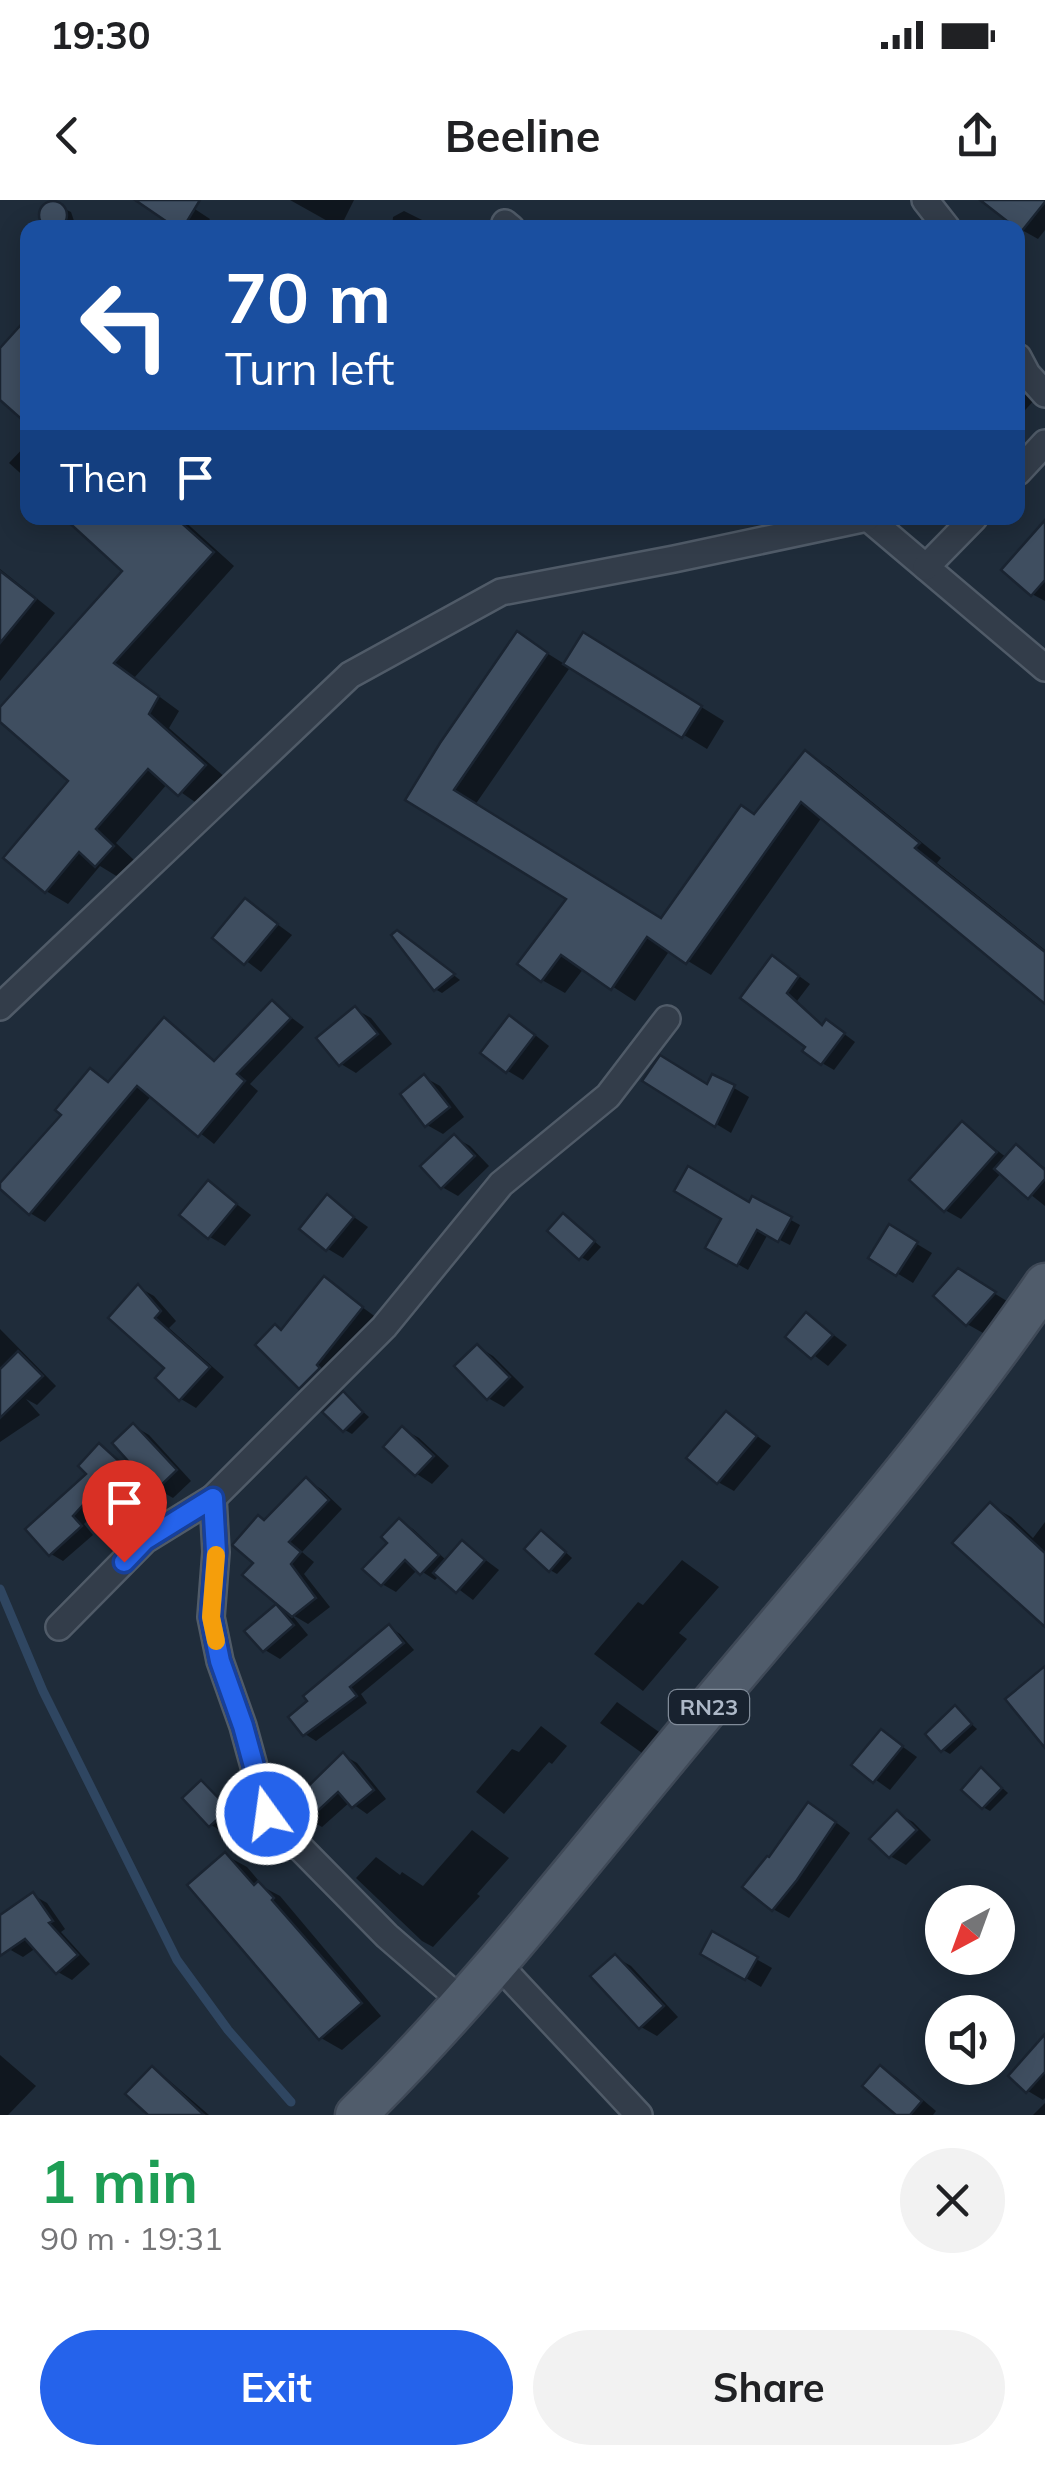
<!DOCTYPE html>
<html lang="en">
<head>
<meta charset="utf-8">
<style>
	:root { --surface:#fff; --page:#f2f2f2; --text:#202124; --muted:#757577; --accent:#2563eb }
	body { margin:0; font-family:Mulish,sans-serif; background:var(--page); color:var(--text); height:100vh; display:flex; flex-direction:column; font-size:38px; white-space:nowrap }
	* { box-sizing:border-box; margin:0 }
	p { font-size:32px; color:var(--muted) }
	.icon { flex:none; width:55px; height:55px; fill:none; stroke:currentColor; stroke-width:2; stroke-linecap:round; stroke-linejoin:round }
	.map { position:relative; height:1915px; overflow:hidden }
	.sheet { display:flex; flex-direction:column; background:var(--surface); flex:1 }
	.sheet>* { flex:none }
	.hud { position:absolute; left:20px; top:20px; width:1005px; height:305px; border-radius:20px; box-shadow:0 5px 25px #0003; background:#1a4fa0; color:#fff; overflow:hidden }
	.needle { width:65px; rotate:221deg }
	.controls { position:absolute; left:925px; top:1685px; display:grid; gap:20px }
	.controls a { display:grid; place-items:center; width:90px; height:90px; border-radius:50%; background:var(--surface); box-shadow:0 5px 25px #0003; font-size:50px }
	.pin { position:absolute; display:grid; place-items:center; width:85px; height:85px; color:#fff; margin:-102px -42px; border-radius:50% 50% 50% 0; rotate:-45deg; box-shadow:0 0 10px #0007 }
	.pin .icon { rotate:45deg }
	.me { position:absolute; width:110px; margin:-55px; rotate:346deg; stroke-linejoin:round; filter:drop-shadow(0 0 8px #0008) }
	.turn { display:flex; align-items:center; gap:35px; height:210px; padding:0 40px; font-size:45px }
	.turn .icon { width:130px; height:130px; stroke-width:2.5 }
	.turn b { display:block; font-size:70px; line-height:85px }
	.then { display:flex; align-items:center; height:95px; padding:0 40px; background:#0003; gap:20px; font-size:38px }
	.round { display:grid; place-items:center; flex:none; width:105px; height:105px; border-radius:52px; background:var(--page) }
	.overview { display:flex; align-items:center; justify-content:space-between; height:170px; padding:0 40px }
	h1 { font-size:60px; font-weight:700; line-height:75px; color:#1e9e55 }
	.action { display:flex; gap:20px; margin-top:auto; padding:20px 40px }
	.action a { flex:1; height:115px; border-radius:60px; background:var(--accent); color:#fff; font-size:40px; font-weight:700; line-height:115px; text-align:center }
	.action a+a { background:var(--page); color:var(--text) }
	.status { display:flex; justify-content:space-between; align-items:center; height:70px; padding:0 50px; background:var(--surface); direction:ltr }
	.status svg { height:28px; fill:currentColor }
	header { display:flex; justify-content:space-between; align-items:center; height:130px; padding:0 40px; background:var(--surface); font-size:45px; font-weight:700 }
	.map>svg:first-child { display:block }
	.shadow { fill:#0007 }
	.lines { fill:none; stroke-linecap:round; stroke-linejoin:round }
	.stream { stroke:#2f4661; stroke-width:9 }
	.building { fill:#3f4e60; stroke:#1a2431; stroke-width:2.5 }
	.minor-casing { stroke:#505b68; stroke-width:30 }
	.primary-casing { stroke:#3f4957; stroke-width:45 }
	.minor { stroke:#333d4a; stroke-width:25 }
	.primary { stroke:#505c6b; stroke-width:40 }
	.route-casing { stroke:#184099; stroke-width:25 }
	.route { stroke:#2563eb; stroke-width:18 }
	.slow { stroke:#f59e0b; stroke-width:18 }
	.labels { text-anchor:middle; stroke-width:8; stroke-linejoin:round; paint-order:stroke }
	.shield { fill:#18222f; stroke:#808b99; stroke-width:2.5 }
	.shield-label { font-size:22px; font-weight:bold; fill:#adb8c7 }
</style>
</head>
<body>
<div class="status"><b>19:30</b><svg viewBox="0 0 49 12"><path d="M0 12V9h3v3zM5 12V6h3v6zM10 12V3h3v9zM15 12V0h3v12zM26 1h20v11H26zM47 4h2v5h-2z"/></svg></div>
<header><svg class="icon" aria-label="back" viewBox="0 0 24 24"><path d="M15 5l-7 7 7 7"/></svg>Beeline<svg class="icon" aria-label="share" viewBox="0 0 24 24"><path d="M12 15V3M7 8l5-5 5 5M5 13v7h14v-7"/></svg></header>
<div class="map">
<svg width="1045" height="1915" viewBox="0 0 1045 1915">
	<rect width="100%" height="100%" fill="#1f2c3a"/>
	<g class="shadow">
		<polygon points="150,0 181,0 210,19 204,28 181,28"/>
		<polygon points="290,0 354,0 340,28"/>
		<polygon points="994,0 1045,0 1045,30 1038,39 1022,30"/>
		<polygon points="50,2 71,12 74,21 71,28 50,28 41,18 43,9"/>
		<polygon points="404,11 422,20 425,28 392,28 393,17"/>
		<polygon points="1018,179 1036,198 1018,218"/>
		<polygon points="28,243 28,280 9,263"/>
		<polygon points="68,318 181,318 234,366 134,478 179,511 169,528 227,579 202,607 168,583 116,643 134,660 118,677 100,666 68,704 46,691 72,581 0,519 0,511 125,371"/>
		<polygon points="1045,323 1045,401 1032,394"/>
		<polygon points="0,369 55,413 0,481"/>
		<polygon points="518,435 566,465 607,449 724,521 707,549 571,466 475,605 662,720 756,616 806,554 829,567 941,658 937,663 1045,750 1045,800 822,617 711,775 670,750 635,801 584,768 565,793 542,780 569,698 409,599"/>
		<polygon points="246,701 292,735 261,772 216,738"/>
		<polygon points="404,737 460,780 442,793 435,789"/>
		<polygon points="784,765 810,784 797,801 824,826 839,830 855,842 834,870 822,863 809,846 743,797"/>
		<polygon points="272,803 304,827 250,884 258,891 214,944 152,895 45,1022 30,1013 65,914 91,871 110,883 164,821 217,862"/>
		<polygon points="355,809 371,818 392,844 356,873 341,864"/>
		<polygon points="525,827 549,846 523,880 508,871"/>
		<polygon points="424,877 440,886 464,917 443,934 427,925"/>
		<polygon points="645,881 734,888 749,897 731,933"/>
		<polygon points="963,924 1007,958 1016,947 1045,968 1045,1006 1002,972 961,1019 945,1010"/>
		<polygon points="454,937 470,946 489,966 458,996 442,987"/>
		<polygon points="209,983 251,1015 225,1046 210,1037"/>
		<polygon points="327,998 368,1027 343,1058 328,1049"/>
		<polygon points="753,999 800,1025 790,1045 768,1034 748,1070 708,1047"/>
		<polygon points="570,1020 601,1047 588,1061 581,1057"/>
		<polygon points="890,1028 932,1053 913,1083 871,1057"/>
		<polygon points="958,1071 1010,1103 983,1133 967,1124"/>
		<polygon points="324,1079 377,1118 316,1196 301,1187 282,1131"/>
		<polygon points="138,1087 154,1096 176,1121 169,1128 224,1177 196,1208 181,1199"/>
		<polygon points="807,1115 847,1145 828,1166 789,1136"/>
		<polygon points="0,1129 56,1186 37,1205 26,1199 40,1215 0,1242"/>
		<polygon points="478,1147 493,1156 524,1187 504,1207 488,1198"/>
		<polygon points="343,1194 369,1217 352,1234 345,1230"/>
		<polygon points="727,1214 771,1246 734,1291 718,1282"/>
		<polygon points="134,1226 149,1235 191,1281 173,1298 157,1289"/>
		<polygon points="403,1229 419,1238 449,1266 432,1284 417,1274 387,1246"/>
		<polygon points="100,1246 132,1272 84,1324 93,1335 63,1361 51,1354 90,1274"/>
		<polygon points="306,1280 321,1289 342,1309 302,1352 314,1362 304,1374 330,1407 308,1424 291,1414 308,1435 280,1459 265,1450 276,1407 286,1413 288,1411 256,1363 266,1322"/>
		<polygon points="990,1305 1011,1317 1033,1338 1045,1322 1045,1424"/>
		<polygon points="399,1321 413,1329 447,1361 463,1343 499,1370 473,1400 440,1375 435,1380 418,1369 396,1392 382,1384"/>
		<polygon points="549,1337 572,1358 557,1374 550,1370"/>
		<polygon points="682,1360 719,1387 679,1433 687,1439 643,1491 594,1454 638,1402 643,1405"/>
		<polygon points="389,1427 400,1434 414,1450 361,1494 367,1503 316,1541 305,1534"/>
		<polygon points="617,1502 666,1537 649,1558 600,1523"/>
		<polygon points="955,1509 977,1529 950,1554 943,1550"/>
		<polygon points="541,1526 567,1546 552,1564 549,1562 504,1614 476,1592 512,1549 519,1552"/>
		<polygon points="882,1532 917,1557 890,1590 855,1565"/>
		<polygon points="343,1555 357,1563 386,1599 367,1614 350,1602 322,1627 308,1619"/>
		<polygon points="982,1570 1008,1593 990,1611 983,1607"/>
		<polygon points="201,1583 234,1614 218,1629 211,1625"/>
		<polygon points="897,1613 913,1622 931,1640 906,1665 890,1656"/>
		<polygon points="825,1614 850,1633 789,1718 773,1709"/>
		<polygon points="472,1630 509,1658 477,1694 480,1696 433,1747 422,1741 356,1678 376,1657 400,1675 402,1672 423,1686"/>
		<polygon points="225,1655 247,1667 265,1688 280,1696 381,1816 342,1850 321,1838"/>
		<polygon points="33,1695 47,1703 65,1729 61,1732 90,1764 72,1780 58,1772 36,1748 23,1757 9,1749 0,1735 0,1718"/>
		<polygon points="713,1734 772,1768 761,1787 703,1753"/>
		<polygon points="615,1757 631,1766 678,1817 657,1836 641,1827"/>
		<polygon points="1045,1838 1045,1898 1043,1900 1028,1891"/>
		<polygon points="0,1855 36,1886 8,1915 0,1915"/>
		<polygon points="880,1868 896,1877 936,1911 933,1915 900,1915"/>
		<polygon points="152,1869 165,1877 209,1915 151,1915"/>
		<polygon points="1045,1903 1045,1915 1033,1915"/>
	</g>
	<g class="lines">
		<polyline class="stream" points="0,1389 43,1491 177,1760 228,1830 291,1902"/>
	</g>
	<g class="building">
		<polygon points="135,0 200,0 183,28 176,28"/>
		<polygon points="980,0 1045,0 1045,2 1021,32"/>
		<circle cx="53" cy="15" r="14"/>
		<polygon points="28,117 28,225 0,200 0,148"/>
		<polygon points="64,318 176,318 214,352 114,463 159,496 149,514 206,565 178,596 148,569 96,629 114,646 95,667 79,652 45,693 3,658 68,581 0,522 0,507 122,371"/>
		<polygon points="1045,320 1045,380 1031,396 1001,370"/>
		<polygon points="0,371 36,399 0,443"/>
		<polygon points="517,431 548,453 454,590 661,718 741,605 754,614 805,550 920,643 915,648 1045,752 1045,804 801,602 686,764 647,737 611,790 561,755 541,782 517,764 566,699 405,600 440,543"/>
		<polygon points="583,432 702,506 682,538 563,464"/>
		<polygon points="245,698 278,724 244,765 212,738"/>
		<polygon points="397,730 455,774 434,791 391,735"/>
		<polygon points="772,755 799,776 787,793 822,825 826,819 845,833 821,865 802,851 805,847 740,798"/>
		<polygon points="272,800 291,818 237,874 245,881 198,937 137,886 29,1015 0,989 0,983 61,915 55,910 90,868 108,882 164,817 214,861"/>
		<polygon points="355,806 378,834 339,866 316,838"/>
		<polygon points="509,815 535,835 506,873 480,853"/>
		<polygon points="660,855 707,884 712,874 735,885 715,927 642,881"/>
		<polygon points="424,874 450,907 425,927 400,894"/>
		<polygon points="962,921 997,952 944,1012 909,980"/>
		<polygon points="454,934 475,956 441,989 420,966"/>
		<polygon points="1016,944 1045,970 1045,979 1028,999 994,969"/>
		<polygon points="688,966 749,1002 752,996 792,1017 778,1042 757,1030 737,1066 705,1048 721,1019 674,991"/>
		<polygon points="208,980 237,1004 208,1039 179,1015"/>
		<polygon points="327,994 354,1017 326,1051 299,1029"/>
		<polygon points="563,1013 595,1041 579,1060 547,1031"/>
		<polygon points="889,1024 918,1042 896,1076 868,1058"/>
		<polygon points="958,1068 996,1092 966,1126 933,1096"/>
		<polygon points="324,1076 363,1107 317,1165 320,1168 299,1189 255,1145 275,1124 281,1130"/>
		<polygon points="138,1084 161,1111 155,1118 210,1167 179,1201 155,1178 164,1168 108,1118"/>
		<polygon points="806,1112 833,1135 811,1159 785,1137"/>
		<polygon points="477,1144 510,1177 487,1200 454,1166"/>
		<polygon points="18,1151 43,1176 0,1218 0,1169"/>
		<polygon points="343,1191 363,1212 343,1232 322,1212"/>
		<polygon points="726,1211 757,1236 717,1284 686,1258"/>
		<polygon points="133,1223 177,1270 155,1291 112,1243"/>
		<polygon points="402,1226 434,1256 415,1276 383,1247"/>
		<polygon points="99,1243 121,1263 73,1316 82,1326 49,1356 25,1329 86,1274 78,1266"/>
		<polygon points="306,1277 329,1300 289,1342 301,1352 291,1364 316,1398 292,1417 242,1375 253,1363 232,1345 258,1315 264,1320"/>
		<polygon points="990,1302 1045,1353 1045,1427 952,1343"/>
		<polygon points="399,1318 439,1355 420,1375 405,1360 381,1386 362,1369 387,1343 381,1337"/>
		<polygon points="541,1330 566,1352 549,1372 524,1349"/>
		<polygon points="462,1340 485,1360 456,1393 433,1373"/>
		<polygon points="276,1404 294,1425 263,1452 244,1431"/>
		<polygon points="389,1424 404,1443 350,1487 357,1496 303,1536 288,1517 307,1501 303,1496"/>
		<polygon points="1045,1466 1045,1548 1005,1499"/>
		<polygon points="955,1505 972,1524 941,1552 925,1534"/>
		<polygon points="881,1529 903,1546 873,1583 851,1565"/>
		<polygon points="343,1552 374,1590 352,1608 338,1592 307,1621 290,1604"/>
		<polygon points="981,1567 1002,1588 982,1609 961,1590"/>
		<polygon points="201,1580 229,1609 209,1627 182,1598"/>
		<polygon points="808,1602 836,1622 797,1680 772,1711 742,1687 767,1656 769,1657"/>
		<polygon points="897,1610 917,1630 889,1658 869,1639"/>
		<polygon points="225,1652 254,1685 258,1681 274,1698 272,1700 362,1803 319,1840 187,1685"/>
		<polygon points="33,1692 53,1721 49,1723 78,1755 56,1774 25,1739 0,1756 0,1715"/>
		<polygon points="712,1731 758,1757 745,1780 700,1754"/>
		<polygon points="615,1754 664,1806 639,1829 590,1776"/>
		<polygon points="1045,1834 1045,1872 1026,1893 1008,1876"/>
		<polygon points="880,1865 922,1901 910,1915 896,1915 862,1886"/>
		<polygon points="152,1866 204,1915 148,1915 125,1894"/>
	</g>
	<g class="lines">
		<g class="minor-casing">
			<g id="minor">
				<polyline points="925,0 947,28"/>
				<polyline points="505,23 511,28"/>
				<polyline points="1018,157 1027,174 1045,194"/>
				<polyline points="1018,272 1045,243"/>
				<polyline points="868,318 1045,468"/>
				<polyline points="926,367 974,318"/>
				<polyline points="0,807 350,475 501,392 674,359 867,318"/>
				<polyline points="213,1298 216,1352 211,1417 220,1461 243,1526 267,1614 387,1736 462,1801"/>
				<polyline points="59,1427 145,1340 213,1298 384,1127 501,984 608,896 667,819"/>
				<polyline points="496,1762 639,1915"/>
			</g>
		</g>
		<g class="primary-casing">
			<path id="primary" d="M356,1915C478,1795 583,1658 692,1527C813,1382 938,1240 1045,1084"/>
		</g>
		<use href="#minor" class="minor"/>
		<use href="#primary" class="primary"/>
	</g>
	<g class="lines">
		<g class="route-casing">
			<polyline id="route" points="124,1362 145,1340 213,1298 216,1352 211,1417 220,1461 243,1526 267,1614"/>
		</g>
		<use href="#route" class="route"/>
		<polyline class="slow" points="216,1355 211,1417 216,1441"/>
	</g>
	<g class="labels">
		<rect class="shield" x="669" y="1490" width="80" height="34" rx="8"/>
		<g class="shield-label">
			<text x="709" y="1515">RN23</text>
		</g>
	</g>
</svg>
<div class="controls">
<a><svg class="needle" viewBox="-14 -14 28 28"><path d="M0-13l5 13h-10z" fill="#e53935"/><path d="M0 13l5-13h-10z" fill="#757577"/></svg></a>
<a><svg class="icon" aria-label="sound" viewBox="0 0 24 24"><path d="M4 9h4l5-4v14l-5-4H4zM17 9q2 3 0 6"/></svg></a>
</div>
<div class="pin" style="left:124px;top:1362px;background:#d93025"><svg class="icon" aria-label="arrive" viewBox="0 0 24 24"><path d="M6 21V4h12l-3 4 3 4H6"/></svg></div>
<svg class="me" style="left:267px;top:1614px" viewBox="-20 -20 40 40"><circle r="17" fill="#2563eb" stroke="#fff" stroke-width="3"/><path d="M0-11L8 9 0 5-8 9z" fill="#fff"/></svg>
<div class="hud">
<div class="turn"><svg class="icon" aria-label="left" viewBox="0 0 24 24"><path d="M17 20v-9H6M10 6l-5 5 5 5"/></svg><div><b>70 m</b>Turn left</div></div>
<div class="then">Then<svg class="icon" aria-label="arrive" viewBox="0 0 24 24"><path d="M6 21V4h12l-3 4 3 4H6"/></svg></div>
</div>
</div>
<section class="sheet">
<div class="overview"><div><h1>1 min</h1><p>90 m · 19:31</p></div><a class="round"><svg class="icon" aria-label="close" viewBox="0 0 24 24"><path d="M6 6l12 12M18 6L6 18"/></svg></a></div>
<div class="action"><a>Exit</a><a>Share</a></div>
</section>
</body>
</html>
